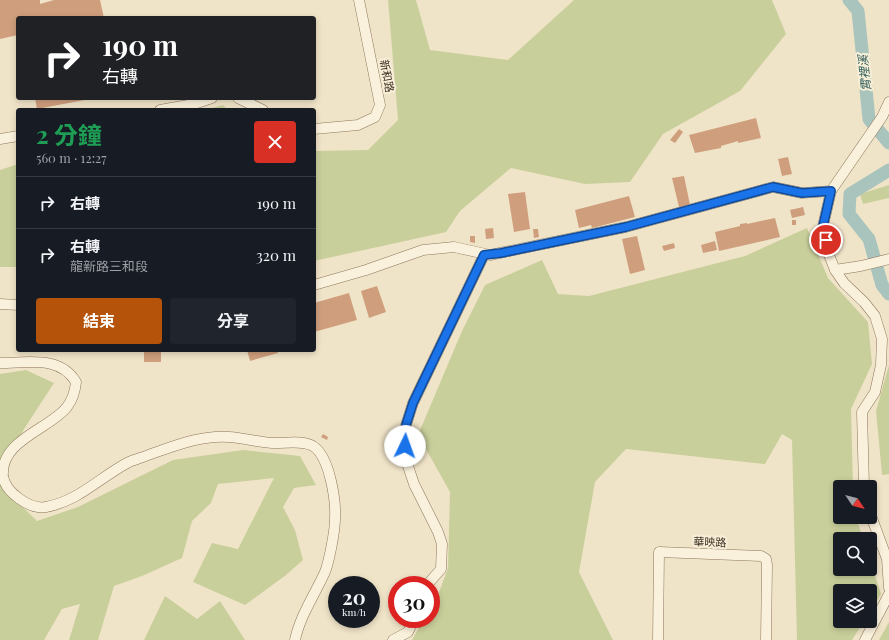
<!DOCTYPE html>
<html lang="zh-TW">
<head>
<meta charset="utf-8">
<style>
	:root { --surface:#171b24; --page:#20242c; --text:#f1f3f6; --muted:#9ea1a6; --line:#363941; --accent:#b45309 }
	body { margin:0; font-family:"Playfair Display","Noto Sans TC",serif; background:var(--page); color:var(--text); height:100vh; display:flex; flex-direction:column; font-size:15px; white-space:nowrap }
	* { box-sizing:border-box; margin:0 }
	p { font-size:13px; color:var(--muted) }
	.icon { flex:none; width:22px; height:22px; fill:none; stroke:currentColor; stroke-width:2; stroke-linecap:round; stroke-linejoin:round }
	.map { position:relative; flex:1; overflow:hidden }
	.side { position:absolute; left:16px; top:108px; width:300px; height:244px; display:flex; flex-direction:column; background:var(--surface); border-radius:4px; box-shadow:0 2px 6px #0003 }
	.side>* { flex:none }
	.hud { position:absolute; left:16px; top:16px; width:300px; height:84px; border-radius:4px; box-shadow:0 2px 6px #0003; background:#202124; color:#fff; overflow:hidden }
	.needle { width:26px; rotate:125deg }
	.buttons { position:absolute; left:833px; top:480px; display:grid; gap:8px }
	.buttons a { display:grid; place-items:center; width:44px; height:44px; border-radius:4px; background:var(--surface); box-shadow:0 2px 6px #0003; font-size:20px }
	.speed { position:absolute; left:328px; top:576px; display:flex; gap:8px; font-size:20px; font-weight:700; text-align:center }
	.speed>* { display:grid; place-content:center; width:52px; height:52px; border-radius:50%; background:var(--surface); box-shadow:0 2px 6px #0003; line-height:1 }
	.speed small { font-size:10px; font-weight:400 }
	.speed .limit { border:6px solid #d22; background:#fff; color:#111 }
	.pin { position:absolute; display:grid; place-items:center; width:34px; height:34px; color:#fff; margin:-17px; border:2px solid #fff; border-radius:50%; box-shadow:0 1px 4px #0007 }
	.me { position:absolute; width:44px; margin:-22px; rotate:3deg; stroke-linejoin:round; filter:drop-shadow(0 0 3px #0008) }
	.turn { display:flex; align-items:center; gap:14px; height:84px; padding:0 20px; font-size:18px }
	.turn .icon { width:52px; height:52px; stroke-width:2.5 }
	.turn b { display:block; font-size:28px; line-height:34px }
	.round { display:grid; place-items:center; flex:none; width:42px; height:42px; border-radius:4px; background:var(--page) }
	.summary { display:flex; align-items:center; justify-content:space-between; height:68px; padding:0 20px }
	h1 { font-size:24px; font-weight:700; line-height:30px; color:#1e9e55 }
	.button { display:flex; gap:8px; margin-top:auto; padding:8px 20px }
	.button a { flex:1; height:46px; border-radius:4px; background:var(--accent); color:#fff; font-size:16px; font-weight:700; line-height:46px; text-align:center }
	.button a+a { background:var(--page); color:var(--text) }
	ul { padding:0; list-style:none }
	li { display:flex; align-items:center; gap:12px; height:52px; padding:0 20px; border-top:1px solid var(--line) }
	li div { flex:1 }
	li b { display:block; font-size:15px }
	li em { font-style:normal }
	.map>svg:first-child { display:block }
	.green { fill:#c9cf9b }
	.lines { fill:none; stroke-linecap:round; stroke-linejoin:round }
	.river { stroke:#a9c4bc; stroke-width:13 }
	.building { fill:#cf9f7d }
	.minor-casing { stroke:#8d765c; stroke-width:11 }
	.minor { stroke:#faf1dc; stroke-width:10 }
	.route-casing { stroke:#114b97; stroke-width:10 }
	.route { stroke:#1a73e8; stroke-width:7 }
	.labels { text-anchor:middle; stroke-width:4; stroke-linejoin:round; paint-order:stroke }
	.street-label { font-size:11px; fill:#3d2e20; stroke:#f7eed8 }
	.water-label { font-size:12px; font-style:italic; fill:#2f5d5a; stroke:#f7eed8 }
</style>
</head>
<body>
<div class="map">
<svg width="889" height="640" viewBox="0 0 889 640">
	<rect width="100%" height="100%" fill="#f0e4c8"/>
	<g class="green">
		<polygon points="388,0 416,0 430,50 508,60 574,0 772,0 786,34 740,91 663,134 630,182 585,184 511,168 460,211 446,232 314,261 314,151 368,150 398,120"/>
		<polygon points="223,105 228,110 205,110"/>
		<polygon points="18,164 18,267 0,267 0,170"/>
		<polygon points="889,185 889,198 863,204 860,194"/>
		<polygon points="807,228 828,278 868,322 872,364 851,409 853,487 840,487 840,517 856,517 863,539 840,539 840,569 870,569 870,560 881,594 870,611 870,591 840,591 840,621 864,621 852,640 797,640 792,440 782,434 765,464 626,449 595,482 579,572 613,640 412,640 424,619 431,619 431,607 438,595 448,568 450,492 418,435 462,331 485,285 542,260 558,294 589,296 745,256"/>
		<polygon points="889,365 889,474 882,475 876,411"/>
		<polygon points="26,370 54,383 24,429 0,473 0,374"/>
		<polygon points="243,450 300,456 316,485 294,488 283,507 295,530 303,560 286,575 245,605 193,582 212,543 238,549 274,478 218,484 211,503 192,521 182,558 142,576 114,586 98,640 69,640 80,604 62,609 44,640 0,640 0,474 6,491 37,521 78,507 173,460"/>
		<polygon points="165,596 197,619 220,601 245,640 144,640"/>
		<polygon points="889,622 889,640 879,640"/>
	</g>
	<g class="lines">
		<g class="river">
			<polyline points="849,0 858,11 869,119 889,143"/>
			<polyline points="889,170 850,194 849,214 869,239 882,285 889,294"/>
		</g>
	</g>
	<g class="building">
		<polygon points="0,0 40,0 40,4 54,0 100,0 104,18 18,18 18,35 0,39"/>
		<polygon points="35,98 90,98 90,99 37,109"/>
		<polygon points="756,118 761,138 738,143 738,141 721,146 721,148 695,153 689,135"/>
		<polygon points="679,129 683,132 675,143 670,140"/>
		<polygon points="788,157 792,174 782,176 778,159"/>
		<polygon points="684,176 690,205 679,207 672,178"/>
		<polygon points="525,192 530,229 514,232 508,194"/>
		<polygon points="629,196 635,217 592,228 591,225 579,228 575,210"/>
		<polygon points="803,207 805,215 792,218 790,210"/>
		<polygon points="775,218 780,237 719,251 715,232 740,226 740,224 747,223 747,224"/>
		<rect x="792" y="220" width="4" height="5"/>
		<polygon points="493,228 494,238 486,239 485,229"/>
		<polygon points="533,229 538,229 539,237 534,238"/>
		<polygon points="470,236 475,236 475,243 470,242"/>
		<polygon points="637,236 645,270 630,274 622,239"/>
		<polygon points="715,241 717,250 703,253 701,245"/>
		<polygon points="674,243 675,248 664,251 662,246"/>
		<polygon points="377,286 386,312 369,318 361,291"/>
		<polygon points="349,293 357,320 314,332 314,303"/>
		<rect x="144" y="350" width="17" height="12"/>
		<polygon points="247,350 277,350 278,353 250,361"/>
		<polygon points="323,434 328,437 327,440 321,437"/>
	</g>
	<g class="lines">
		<g class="minor-casing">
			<g id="minor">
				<polyline points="238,98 263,110"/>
				<polyline points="160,110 194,104 212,98"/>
				<polyline points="314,129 358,125 375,117 380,105 359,0"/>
				<polyline points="0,139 18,136"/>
				<polyline points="835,270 861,266 889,259"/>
				<polyline points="314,285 366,270 423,250 454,247 490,255 626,227 773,187 802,193 831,191"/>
				<polyline points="0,304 18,305"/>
				<path d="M0,363C28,363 60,355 76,382C75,392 73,399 67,407C50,429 0,440 3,476C5,492 30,510 46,507C79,501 100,477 129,462C136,459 144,457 151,454C177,445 202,435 229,437C245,438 261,443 276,443C287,443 303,440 313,446C330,457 336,501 335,519C335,531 329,562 325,572C315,594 300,616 295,640"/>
				<polyline points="864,487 862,412 875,392 881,365 882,339 875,316 864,302 844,283 835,270 829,255 823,226 831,191 882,117 889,102"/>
				<polyline points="870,513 887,559 889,588"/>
				<polyline points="427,585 441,569 442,544 438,532 414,484 405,457 406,425 413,403 484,255"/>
				<polyline points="393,640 408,632 414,619"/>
				<polyline points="658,640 659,552 761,556 766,559 767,565 766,640"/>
				<polyline points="865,640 889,594"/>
			</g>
		</g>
		<use href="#minor" class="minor"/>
	</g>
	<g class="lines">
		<g class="route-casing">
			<polyline id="route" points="405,446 406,425 413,403 484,255 501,253 626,227 773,187 802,193 831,191 823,226 826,240"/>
		</g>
		<use href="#route" class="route"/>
	</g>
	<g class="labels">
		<g class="street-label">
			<text transform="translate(387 76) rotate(79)" y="4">新和路</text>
			<text transform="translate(710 542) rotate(2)" y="4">華映路</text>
		</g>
		<g class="water-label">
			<text transform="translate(865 73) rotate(-96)" y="4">霄裡溪</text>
		</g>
	</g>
</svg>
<div class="buttons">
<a><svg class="needle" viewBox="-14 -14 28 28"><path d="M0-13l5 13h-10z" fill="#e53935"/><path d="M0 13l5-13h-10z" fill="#9ea1a6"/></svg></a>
<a><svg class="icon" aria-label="search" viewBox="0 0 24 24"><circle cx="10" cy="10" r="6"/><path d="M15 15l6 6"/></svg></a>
<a><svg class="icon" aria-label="layers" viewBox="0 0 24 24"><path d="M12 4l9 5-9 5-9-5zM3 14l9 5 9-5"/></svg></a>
</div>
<div class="speed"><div>20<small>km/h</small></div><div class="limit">30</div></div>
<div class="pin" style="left:826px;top:240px;background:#d93025"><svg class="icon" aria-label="arrive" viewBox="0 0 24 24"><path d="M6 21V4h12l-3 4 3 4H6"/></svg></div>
<svg class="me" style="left:405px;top:446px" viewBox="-20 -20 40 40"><circle r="19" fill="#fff"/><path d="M0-13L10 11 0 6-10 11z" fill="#1a73e8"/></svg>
<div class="hud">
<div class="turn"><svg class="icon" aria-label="right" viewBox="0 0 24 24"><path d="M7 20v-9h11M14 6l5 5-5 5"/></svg><div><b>190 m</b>右轉</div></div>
</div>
<section class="side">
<div class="summary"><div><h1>2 分鐘</h1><p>560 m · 12:27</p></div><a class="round" style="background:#d93025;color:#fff"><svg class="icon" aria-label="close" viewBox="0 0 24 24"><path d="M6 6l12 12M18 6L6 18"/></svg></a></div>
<ul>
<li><svg class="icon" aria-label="right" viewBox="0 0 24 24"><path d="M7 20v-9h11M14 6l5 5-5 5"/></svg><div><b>右轉</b></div><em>190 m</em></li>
<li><svg class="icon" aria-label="right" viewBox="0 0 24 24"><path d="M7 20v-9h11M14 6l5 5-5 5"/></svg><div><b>右轉</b><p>龍新路三和段</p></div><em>320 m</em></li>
</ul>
<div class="button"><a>結束</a><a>分享</a></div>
</section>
</div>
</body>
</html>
